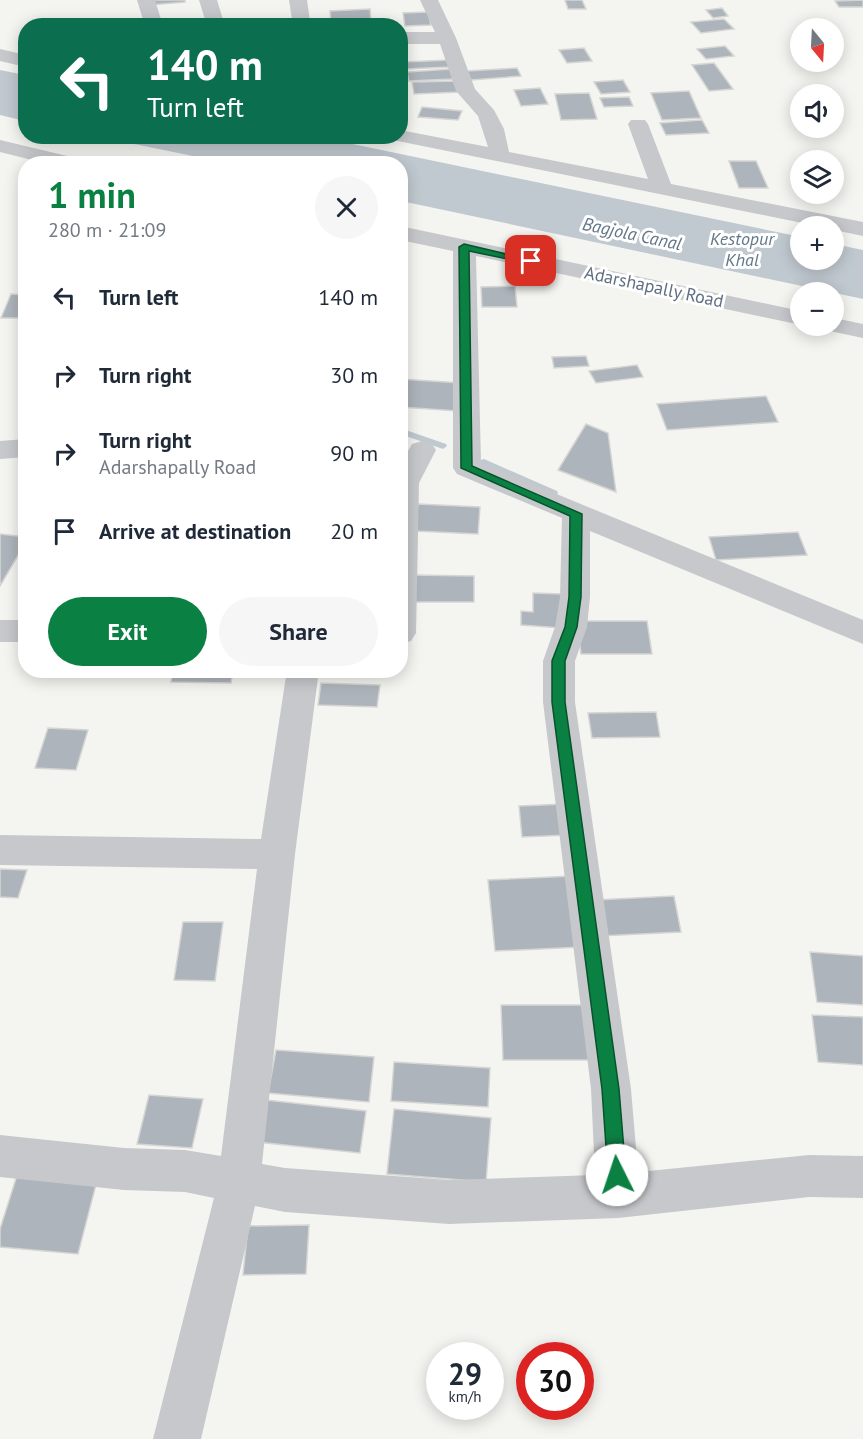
<!DOCTYPE html>
<html lang="en">
<head>
<meta charset="utf-8">
<style>
	:root { --surface:#fff; --page:#f6f6f7; --text:#1f2937; --muted:#747a83; --accent:#0b8043 }
	body { margin:0; font-family:"PT Sans",sans-serif; background:var(--page); color:var(--text); height:100vh; display:flex; flex-direction:column; font-size:22px; white-space:nowrap }
	* { box-sizing:border-box; margin:0 }
	p { font-size:20px; color:var(--muted) }
	.icon { flex:none; width:33px; height:33px; fill:none; stroke:currentColor; stroke-width:2; stroke-linecap:round; stroke-linejoin:round }
	.map { position:relative; flex:1; overflow:hidden }
	.sheet { position:absolute; left:18px; top:156px; width:390px; height:522px; display:flex; flex-direction:column; background:var(--surface); border-radius:24px; box-shadow:0 3px 15px #0003 }
	.sheet>* { flex:none }
	.banner { position:absolute; left:18px; top:18px; width:390px; height:126px; border-radius:24px; box-shadow:0 3px 15px #0003; background:#0b6e4f; color:#fff; overflow:hidden }
	.needle { width:39px; rotate:162deg }
	.tools { position:absolute; left:790px; top:18px; display:grid; gap:12px }
	.tools a { display:grid; place-items:center; width:54px; height:54px; border-radius:50%; background:var(--surface); box-shadow:0 3px 15px #0003; font-size:30px }
	.speed { position:absolute; left:426px; top:1342px; display:flex; gap:12px; font-size:30px; font-weight:700; text-align:center }
	.speed>* { display:grid; place-content:center; width:78px; height:78px; border-radius:50%; background:var(--surface); box-shadow:0 3px 15px #0003; line-height:1 }
	.speed small { font-size:15px; font-weight:400 }
	.speed .limit { border:9px solid #d22; background:#fff; color:#111 }
	.pin { position:absolute; display:grid; place-items:center; width:51px; height:51px; color:#fff; margin:-26px; border-radius:12px; box-shadow:0 3px 9px #0006 }
	.me { position:absolute; width:66px; margin:-33px; rotate:356deg; stroke-linejoin:round; filter:drop-shadow(0 0 4px #0008) }
	.turn { display:flex; align-items:center; gap:21px; height:126px; padding:0 30px; font-size:27px }
	.turn .icon { width:78px; height:78px; stroke-width:2.5 }
	.turn b { display:block; font-size:42px; line-height:51px }
	.round { display:grid; place-items:center; flex:none; width:63px; height:63px; border-radius:32px; background:var(--page) }
	.summary { display:flex; align-items:center; justify-content:space-between; height:102px; padding:0 30px }
	h1 { font-size:36px; font-weight:800; line-height:45px; color:var(--accent) }
	.button { display:flex; gap:12px; margin-top:auto; padding:12px 30px }
	.button a { flex:1; height:69px; border-radius:36px; background:var(--accent); color:#fff; font-size:24px; font-weight:800; line-height:69px; text-align:center }
	.button a+a { background:var(--page); color:var(--text) }
	ul { padding:0; list-style:none }
	li { display:flex; align-items:center; gap:18px; height:78px; padding:0 30px }
	li div { flex:1 }
	li b { display:block; font-size:22px }
	li em { font-style:normal }
	.map>svg:first-child { display:block }
	.water { fill:#c1c9d0 }
	.lines { fill:none; stroke-linecap:round; stroke-linejoin:round }
	.stream { fill:#c1c9d0; fill-rule:evenodd }
	.building { fill:#aeb4bb; stroke:#d5d6d3; stroke-width:1.5 }
	.minor { fill:#c6c8cc; fill-rule:evenodd }
	.route { fill:#0b8043; stroke:#07532c; stroke-width:1.5 }
	.labels { text-anchor:middle; stroke-width:6; stroke-linejoin:round; paint-order:stroke }
	.far-water-label { font-size:18px; font-style:italic; fill:#627788; stroke:#fff }
	.far-street-label { font-size:18px; fill:#616f83; stroke:#fff }
</style>
</head>
<body>
<div class="map">
<svg width="863" height="1439" viewBox="0 0 863 1439">
	<rect width="100%" height="100%" fill="#f4f5f0"/>
	<g class="water">
		<polygon points="0,70 25,75 25,121 0,115"/>
		<polygon points="100,137 319,137 801,237 801,260 834,260 834,244 863,250 863,299 401,201 400,164 227,163"/>
	</g>
	<g class="lines">
		<g class="stream">
			<polygon points="400,428 446,444 447,446 443,449 400,434"/>
			<polygon points="484,459 557,491 558,493 557,495 551,495 481,464 481,460"/>
		</g>
	</g>
	<g class="building">
		<polygon points="149,0 185,0 185,2 150,5"/>
		<polygon points="565,0 582,0 586,9 568,9"/>
		<polygon points="863,0 863,7 839,7 835,1"/>
		<polygon points="722,8 728,16 713,18 706,10"/>
		<polygon points="370,9 371,22 331,24 330,11"/>
		<polygon points="428,12 431,25 405,26 403,13"/>
		<polygon points="724,19 734,29 701,33 691,22"/>
		<polygon points="725,46 734,56 706,59 697,49"/>
		<polygon points="584,48 592,61 567,63 559,50"/>
		<polygon points="449,60 450,67 406,69 405,62"/>
		<polygon points="714,63 733,89 709,91 692,65"/>
		<polygon points="517,68 521,76 471,80 467,71"/>
		<polygon points="451,69 454,79 409,81 407,72"/>
		<polygon points="623,80 630,92 601,94 594,82"/>
		<polygon points="459,81 461,92 414,94 412,82"/>
		<polygon points="540,88 548,104 521,106 514,90"/>
		<polygon points="689,91 701,118 662,120 651,93"/>
		<polygon points="589,93 597,119 561,120 555,94"/>
		<polygon points="629,97 633,106 604,107 600,98"/>
		<polygon points="422,107 462,111 458,120 418,117"/>
		<polygon points="702,120 709,133 666,135 660,123"/>
		<polygon points="729,161 756,161 768,188 739,188"/>
		<polygon points="515,286 517,307 482,307 481,287"/>
		<polygon points="11,294 26,295 26,318 1,318"/>
		<polygon points="586,356 589,366 554,368 552,357"/>
		<polygon points="637,365 643,377 596,383 589,371"/>
		<polygon points="400,379 462,383 458,411 400,407"/>
		<polygon points="766,396 778,422 667,430 657,404"/>
		<polygon points="586,424 608,433 616,492 558,470"/>
		<polygon points="418,504 480,507 478,534 415,531"/>
		<polygon points="798,532 807,555 716,560 709,537"/>
		<polygon points="0,534 26,537 26,542 0,586"/>
		<polygon points="412,575 474,576 474,602 410,602"/>
		<polygon points="533,593 562,594 562,628 521,625 521,611 533,612"/>
		<polygon points="577,621 647,621 652,654 581,654"/>
		<polygon points="173,670 233,670 231,683 171,682"/>
		<polygon points="321,683 380,685 377,707 318,705"/>
		<polygon points="656,712 660,737 592,738 588,713"/>
		<polygon points="48,728 88,730 76,770 35,768"/>
		<polygon points="565,804 569,835 522,837 519,806"/>
		<polygon points="0,869 27,870 18,898 0,897"/>
		<polygon points="573,876 582,947 495,951 488,880"/>
		<polygon points="674,896 681,932 600,936 595,900"/>
		<polygon points="183,922 223,922 215,981 174,980"/>
		<polygon points="810,952 863,956 863,1005 817,1002"/>
		<polygon points="501,1005 587,1005 592,1060 503,1060"/>
		<polygon points="812,1015 863,1017 863,1065 818,1062"/>
		<polygon points="276,1050 374,1057 369,1102 268,1093"/>
		<polygon points="394,1062 490,1068 488,1107 391,1101"/>
		<polygon points="149,1095 203,1099 192,1148 137,1144"/>
		<polygon points="266,1100 366,1111 360,1153 257,1142"/>
		<polygon points="394,1109 491,1118 486,1182 387,1174"/>
		<polygon points="19,1169 98,1177 78,1254 0,1247 0,1229"/>
		<polygon points="309,1225 306,1274 243,1275 248,1226"/>
	</g>
	<g class="lines">
		<g class="minor">
			<polygon points="137,0 155,0 163,26 145,26"/>
			<polygon points="199,0 217,0 225,26 207,26"/>
			<polygon points="289,0 307,0 310,21 314,26 293,26"/>
			<polygon points="420,0 438,0 456,38 475,89 494,110 504,129 509,152 648,179 628,124 631,120 645,120 648,124 671,184 863,222 863,236 834,230 834,226 817,226 393,140 390,136 400,136 400,130 488,147 478,116 456,91 440,44 400,44 400,32 435,32"/>
			<polygon points="379,19 385,20 387,26 338,26 347,21"/>
			<polygon points="0,49 26,55 26,67 0,61"/>
			<polygon points="0,140 84,160 87,164 48,164 0,152"/>
			<polygon points="400,226 801,311 801,325 476,256 481,463 863,620 863,644 590,531 590,597 587,627 575,661 575,702 631,1089 638,1172 809,1155 863,1156 863,1198 809,1197 618,1218 449,1224 285,1212 255,1206 201,1439 153,1439 214,1198 185,1192 124,1190 0,1177 0,1135 124,1148 185,1150 221,1156 257,869 0,865 0,835 261,839 287,670 319,670 295,854 262,1164 285,1168 449,1180 595,1175 591,1089 543,702 543,661 555,627 560,597 562,518 457,474 453,468 453,251 400,240"/>
			<polygon points="834,318 863,324 863,338 825,330 822,326 834,326"/>
			<polygon points="26,439 26,457 0,459 0,441"/>
			<polygon points="422,441 432,444 436,450 419,483 416,633 411,641 400,644 400,465 412,444"/>
			<rect x="0" y="620" width="26" height="22"/>
		</g>
	</g>
	<polygon class="route" points="464,244 536,261 531,264 469,251 472,466 582,514 581,597 577,627 565,661 565,702 619,1089 626,1175 623,1181 617,1184 611,1181 608,1175 602,1089 552,702 552,661 565,627 569,597 570,516 461,468 459,247"/>
	<g class="labels">
		<g class="far-water-label">
			<text transform="translate(632 234) rotate(12)" y="6">Bagjola Canal</text>
			<text x="742" y="245">Kestopur<tspan x="742" dy="21">Khal</tspan></text>
		</g>
		<g class="far-street-label">
			<text transform="translate(654 287) rotate(12)" y="6">Adarshapally Road</text>
		</g>
	</g>
</svg>
<div class="tools">
<a><svg class="needle" viewBox="-14 -14 28 28"><path d="M0-13l5 13h-10z" fill="#e53935"/><path d="M0 13l5-13h-10z" fill="#747a83"/></svg></a>
<a><svg class="icon" aria-label="sound" viewBox="0 0 24 24"><path d="M4 9h4l5-4v14l-5-4H4zM17 9q2 3 0 6"/></svg></a>
<a><svg class="icon" aria-label="layers" viewBox="0 0 24 24"><path d="M12 4l9 5-9 5-9-5zM3 14l9 5 9-5"/></svg></a>
<a>+</a>
<a>−</a>
</div>
<div class="speed"><div>29<small>km/h</small></div><div class="limit">30</div></div>
<div class="pin" style="left:531px;top:261px;background:#d93025"><svg class="icon" aria-label="arrive" viewBox="0 0 24 24"><path d="M6 21V4h12l-3 4 3 4H6"/></svg></div>
<svg class="me" style="left:617px;top:1175px" viewBox="-20 -20 40 40"><circle r="19" fill="#fff"/><path d="M0-13L10 11 0 6-10 11z" fill="#0b8043"/></svg>
<div class="banner">
<div class="turn"><svg class="icon" aria-label="left" viewBox="0 0 24 24"><path d="M17 20v-9H6M10 6l-5 5 5 5"/></svg><div><b>140 m</b>Turn left</div></div>
</div>
<section class="sheet">
<div class="summary"><div><h1>1 min</h1><p>280 m · 21:09</p></div><a class="round"><svg class="icon" aria-label="close" viewBox="0 0 24 24"><path d="M6 6l12 12M18 6L6 18"/></svg></a></div>
<ul>
<li><svg class="icon" aria-label="left" viewBox="0 0 24 24"><path d="M17 20v-9H6M10 6l-5 5 5 5"/></svg><div><b>Turn left</b></div><em>140 m</em></li>
<li><svg class="icon" aria-label="right" viewBox="0 0 24 24"><path d="M7 20v-9h11M14 6l5 5-5 5"/></svg><div><b>Turn right</b></div><em>30 m</em></li>
<li><svg class="icon" aria-label="right" viewBox="0 0 24 24"><path d="M7 20v-9h11M14 6l5 5-5 5"/></svg><div><b>Turn right</b><p>Adarshapally Road</p></div><em>90 m</em></li>
<li><svg class="icon" aria-label="arrive" viewBox="0 0 24 24"><path d="M6 21V4h12l-3 4 3 4H6"/></svg><div><b>Arrive at destination</b></div><em>20 m</em></li>
</ul>
<div class="button"><a>Exit</a><a>Share</a></div>
</section>
</div>
</body>
</html>
